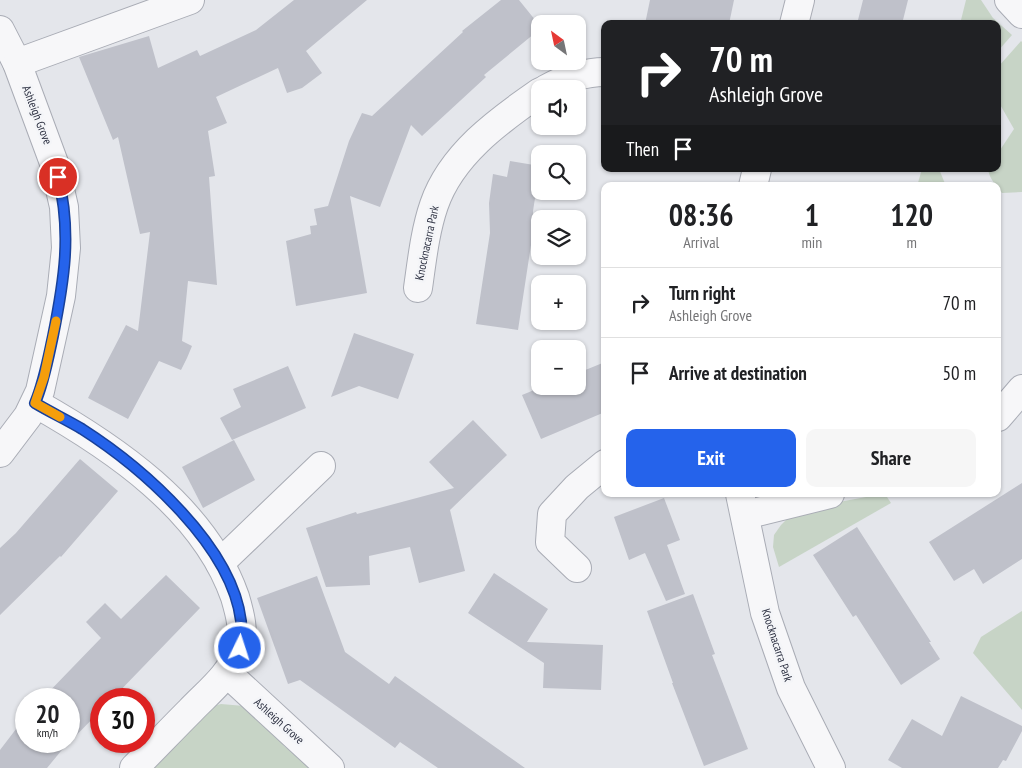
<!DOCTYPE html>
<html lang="en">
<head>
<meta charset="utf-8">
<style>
	:root { --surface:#fff; --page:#f6f6f6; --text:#202124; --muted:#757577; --line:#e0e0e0; --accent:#2563eb }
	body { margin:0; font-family:"PT Sans Narrow",sans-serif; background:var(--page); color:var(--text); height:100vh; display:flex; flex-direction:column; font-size:19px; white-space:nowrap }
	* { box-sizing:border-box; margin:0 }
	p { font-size:16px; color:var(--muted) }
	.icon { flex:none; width:28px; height:28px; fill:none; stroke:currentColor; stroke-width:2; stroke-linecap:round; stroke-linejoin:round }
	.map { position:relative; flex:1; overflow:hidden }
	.sheet { position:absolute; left:601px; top:182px; width:400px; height:315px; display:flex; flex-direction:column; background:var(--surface); border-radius:10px; box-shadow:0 1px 4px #0004 }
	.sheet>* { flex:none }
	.guide { position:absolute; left:601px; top:20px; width:400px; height:152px; border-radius:10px; box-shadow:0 1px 4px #0004; background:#202124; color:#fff; overflow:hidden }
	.needle { width:32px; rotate:327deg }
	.fabs { position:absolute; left:531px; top:15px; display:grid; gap:10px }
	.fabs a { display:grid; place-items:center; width:55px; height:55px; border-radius:10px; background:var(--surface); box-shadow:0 1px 4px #0004; font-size:25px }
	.speed { position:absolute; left:15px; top:688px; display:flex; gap:10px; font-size:25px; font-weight:700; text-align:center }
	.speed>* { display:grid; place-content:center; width:65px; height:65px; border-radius:50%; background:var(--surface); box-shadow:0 1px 4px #0004; line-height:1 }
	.speed small { font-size:12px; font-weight:400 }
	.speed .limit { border:8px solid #d22; background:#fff; color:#111 }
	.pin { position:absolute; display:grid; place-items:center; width:42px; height:42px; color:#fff; margin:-21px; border:2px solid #fff; border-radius:50%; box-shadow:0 1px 5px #0007 }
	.me { position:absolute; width:55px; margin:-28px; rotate:4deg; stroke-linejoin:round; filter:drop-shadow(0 0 4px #0008) }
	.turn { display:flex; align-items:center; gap:18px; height:105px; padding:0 25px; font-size:22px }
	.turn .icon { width:65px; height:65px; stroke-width:2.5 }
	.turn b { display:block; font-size:35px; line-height:42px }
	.then { display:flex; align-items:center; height:48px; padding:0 25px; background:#0003; gap:10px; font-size:19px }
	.eta { display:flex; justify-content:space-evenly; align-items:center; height:85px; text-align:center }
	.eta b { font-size:30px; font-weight:800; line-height:35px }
	.button { display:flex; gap:10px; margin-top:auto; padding:10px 25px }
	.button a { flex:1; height:58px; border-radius:10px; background:var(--accent); color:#fff; font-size:20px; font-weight:800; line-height:58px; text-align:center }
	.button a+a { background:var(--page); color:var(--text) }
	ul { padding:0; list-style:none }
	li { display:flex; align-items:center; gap:15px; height:70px; padding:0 25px; border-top:1px solid var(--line) }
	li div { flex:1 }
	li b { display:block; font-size:19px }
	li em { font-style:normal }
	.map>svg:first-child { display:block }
	.green { fill:#c7d4c6 }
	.building { fill:#bfc1ca }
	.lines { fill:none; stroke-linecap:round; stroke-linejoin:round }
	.street-casing { stroke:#a9acb5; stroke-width:30 }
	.street { stroke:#f7f7f9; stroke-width:28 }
	.route-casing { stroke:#184099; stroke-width:12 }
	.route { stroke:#2563eb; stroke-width:9 }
	.slow { stroke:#f59e0b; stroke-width:9 }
	.labels { text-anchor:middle; stroke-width:5; stroke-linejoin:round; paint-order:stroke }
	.street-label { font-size:12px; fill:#2d3142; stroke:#f4f5f8 }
</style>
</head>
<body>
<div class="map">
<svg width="1022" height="768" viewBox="0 0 1022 768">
	<rect width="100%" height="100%" fill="#e4e6eb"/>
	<g class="green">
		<polygon points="966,0 981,0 993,18 1012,35 998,51 998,24 960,24"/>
		<path d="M1021,41L1022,42V192L1002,193C996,186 989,178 988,169H998V153L1014,129L998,101V67Z"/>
		<polygon points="922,169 939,169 946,186 917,186"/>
		<polygon points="882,494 885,494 891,503 779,567 773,547 774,535 781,525 788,518 839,502"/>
		<polygon points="1022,611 1022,710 973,653 981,637"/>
		<polygon points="221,704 244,706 276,735 284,746 311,768 152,768 213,706"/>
	</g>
	<g class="building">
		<polygon points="294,0 367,0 306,51 322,73 302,88 287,93 278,68 216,97 227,123 208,131 215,176 209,177 217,285 188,281 182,341 192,346 187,358 181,370 159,361 128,419 88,398 126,325 138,331 150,232 140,234 118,137 113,140 79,57 149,36 158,68 197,50 200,56 256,30"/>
		<polygon points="501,0 519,0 540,26 540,29 484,75 486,77 422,136 411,125 380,207 350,196 367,293 296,306 286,241 311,234 310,226 317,225 314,209 328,206 349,141 362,113 372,116 463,32 462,31"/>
		<polygon points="650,0 734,0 729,24 645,24"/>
		<polygon points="863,0 908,0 902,24 857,24"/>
		<polygon points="510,161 540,166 533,211 534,245 531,245 518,330 476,324 490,233 489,203 493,174 507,177"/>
		<polygon points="354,333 414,354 398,399 359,386 331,397"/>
		<polygon points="605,362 605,412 541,439 522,395 544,386 578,386 578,373"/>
		<polygon points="288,366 306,408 232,440 220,418 241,407 233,389"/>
		<polygon points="473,420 507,455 450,510 465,571 419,583 410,547 369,556 370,585 326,587 306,528 356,512 357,514 454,488 429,462"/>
		<polygon points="234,440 255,480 203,508 182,467"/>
		<polygon points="80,459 118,491 61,557 60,556 0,615 0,548 16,533"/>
		<polygon points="1022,483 1022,559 983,584 974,569 954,581 929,542"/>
		<polygon points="664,498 680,540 667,545 685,594 666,601 645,553 629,560 614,517"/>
		<polygon points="857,527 931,642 929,642 940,659 901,685 856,615 853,617 813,555"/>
		<polygon points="494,573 548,609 527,642 603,645 601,690 543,688 544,663 468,613"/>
		<polygon points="166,575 200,608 112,699 101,699 101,710 61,751 47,768 0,768 0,750 26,716 26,741 69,741 69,699 42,699 101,638 86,622 105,603 121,619"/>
		<polygon points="317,576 345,652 389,684 395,676 525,768 438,768 400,742 395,748 300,680 288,684 257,598"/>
		<polygon points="693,594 715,654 712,655 748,749 704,766 672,683 673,683 647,611"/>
		<polygon points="961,696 1022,726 1022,731 1006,761 1003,760 998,768 902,768 888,760 912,719 942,736"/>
	</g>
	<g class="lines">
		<g class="street-casing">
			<g id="street">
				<polyline points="1009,0 1022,14"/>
				<polyline points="794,24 800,0"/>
				<polyline points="0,30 17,63 54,163 64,207 66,248 61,296 40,391 28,416 0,453"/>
				<polyline points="17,63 190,0"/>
				<path d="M546,89C564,79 584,72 605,72"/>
				<polyline points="753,186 757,169"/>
				<path d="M418,288C422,260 425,231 434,205C451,155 498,121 540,92"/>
				<path d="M35,403C113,447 204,508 235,597C240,614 245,632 239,649C231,675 208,692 190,711C171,730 153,749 134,768"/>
				<polyline points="998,417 1022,389"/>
				<polyline points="740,494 765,613 791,688 831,768"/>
				<polyline points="745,515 830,494"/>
				<polyline points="220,563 321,466"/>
				<polyline points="577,568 550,542 552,514 577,487 605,464"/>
				<polyline points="227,673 330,768"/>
			</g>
		</g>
		<use href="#street" class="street"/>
	</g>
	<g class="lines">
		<g class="route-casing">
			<path id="route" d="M58,177C72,233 64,281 53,336C48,359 44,382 35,403C50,412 67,420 82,429C143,468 232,546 241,621C242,630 241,639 240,648"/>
		</g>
		<use href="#route" class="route"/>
		<polyline class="slow" points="56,321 44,377 35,403 60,417"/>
	</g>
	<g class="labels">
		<g class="street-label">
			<text transform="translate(37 115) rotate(69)" y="4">Ashleigh Grove</text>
			<text transform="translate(427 243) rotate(-78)" y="4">Knocknacarra Park</text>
			<text transform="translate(777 645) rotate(72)" y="4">Knocknacarra Park</text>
			<text transform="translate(279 721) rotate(42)" y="4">Ashleigh Grove</text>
		</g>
	</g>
</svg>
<div class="fabs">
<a><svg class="needle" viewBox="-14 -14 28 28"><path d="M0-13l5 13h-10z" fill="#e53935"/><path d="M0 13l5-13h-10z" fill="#757577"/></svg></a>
<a><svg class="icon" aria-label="sound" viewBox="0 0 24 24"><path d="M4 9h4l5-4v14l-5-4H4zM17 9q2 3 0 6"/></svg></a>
<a><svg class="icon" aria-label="search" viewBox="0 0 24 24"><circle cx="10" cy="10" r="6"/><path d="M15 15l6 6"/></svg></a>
<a><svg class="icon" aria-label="layers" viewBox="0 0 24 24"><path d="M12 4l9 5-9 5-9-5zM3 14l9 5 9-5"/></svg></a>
<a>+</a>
<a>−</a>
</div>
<div class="speed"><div>20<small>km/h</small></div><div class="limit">30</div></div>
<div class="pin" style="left:58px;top:177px;background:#d93025"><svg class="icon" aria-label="arrive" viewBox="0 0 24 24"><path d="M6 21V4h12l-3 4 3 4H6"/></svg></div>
<svg class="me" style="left:240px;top:648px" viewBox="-20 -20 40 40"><circle r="17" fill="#2563eb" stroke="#fff" stroke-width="3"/><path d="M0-11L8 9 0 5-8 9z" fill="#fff"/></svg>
<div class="guide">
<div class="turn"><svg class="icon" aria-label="right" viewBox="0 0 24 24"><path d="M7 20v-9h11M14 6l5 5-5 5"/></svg><div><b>70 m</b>Ashleigh Grove</div></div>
<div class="then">Then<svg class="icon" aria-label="arrive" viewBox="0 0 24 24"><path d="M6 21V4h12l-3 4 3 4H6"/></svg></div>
</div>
<section class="sheet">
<div class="eta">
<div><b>08:36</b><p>Arrival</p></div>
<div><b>1</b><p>min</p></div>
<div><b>120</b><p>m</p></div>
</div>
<ul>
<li><svg class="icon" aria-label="right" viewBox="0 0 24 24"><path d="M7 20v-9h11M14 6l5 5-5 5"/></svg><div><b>Turn right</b><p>Ashleigh Grove</p></div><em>70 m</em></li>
<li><svg class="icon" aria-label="arrive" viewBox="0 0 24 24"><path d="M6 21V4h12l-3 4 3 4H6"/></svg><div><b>Arrive at destination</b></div><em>50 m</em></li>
</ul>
<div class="button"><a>Exit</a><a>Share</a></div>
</section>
</div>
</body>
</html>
